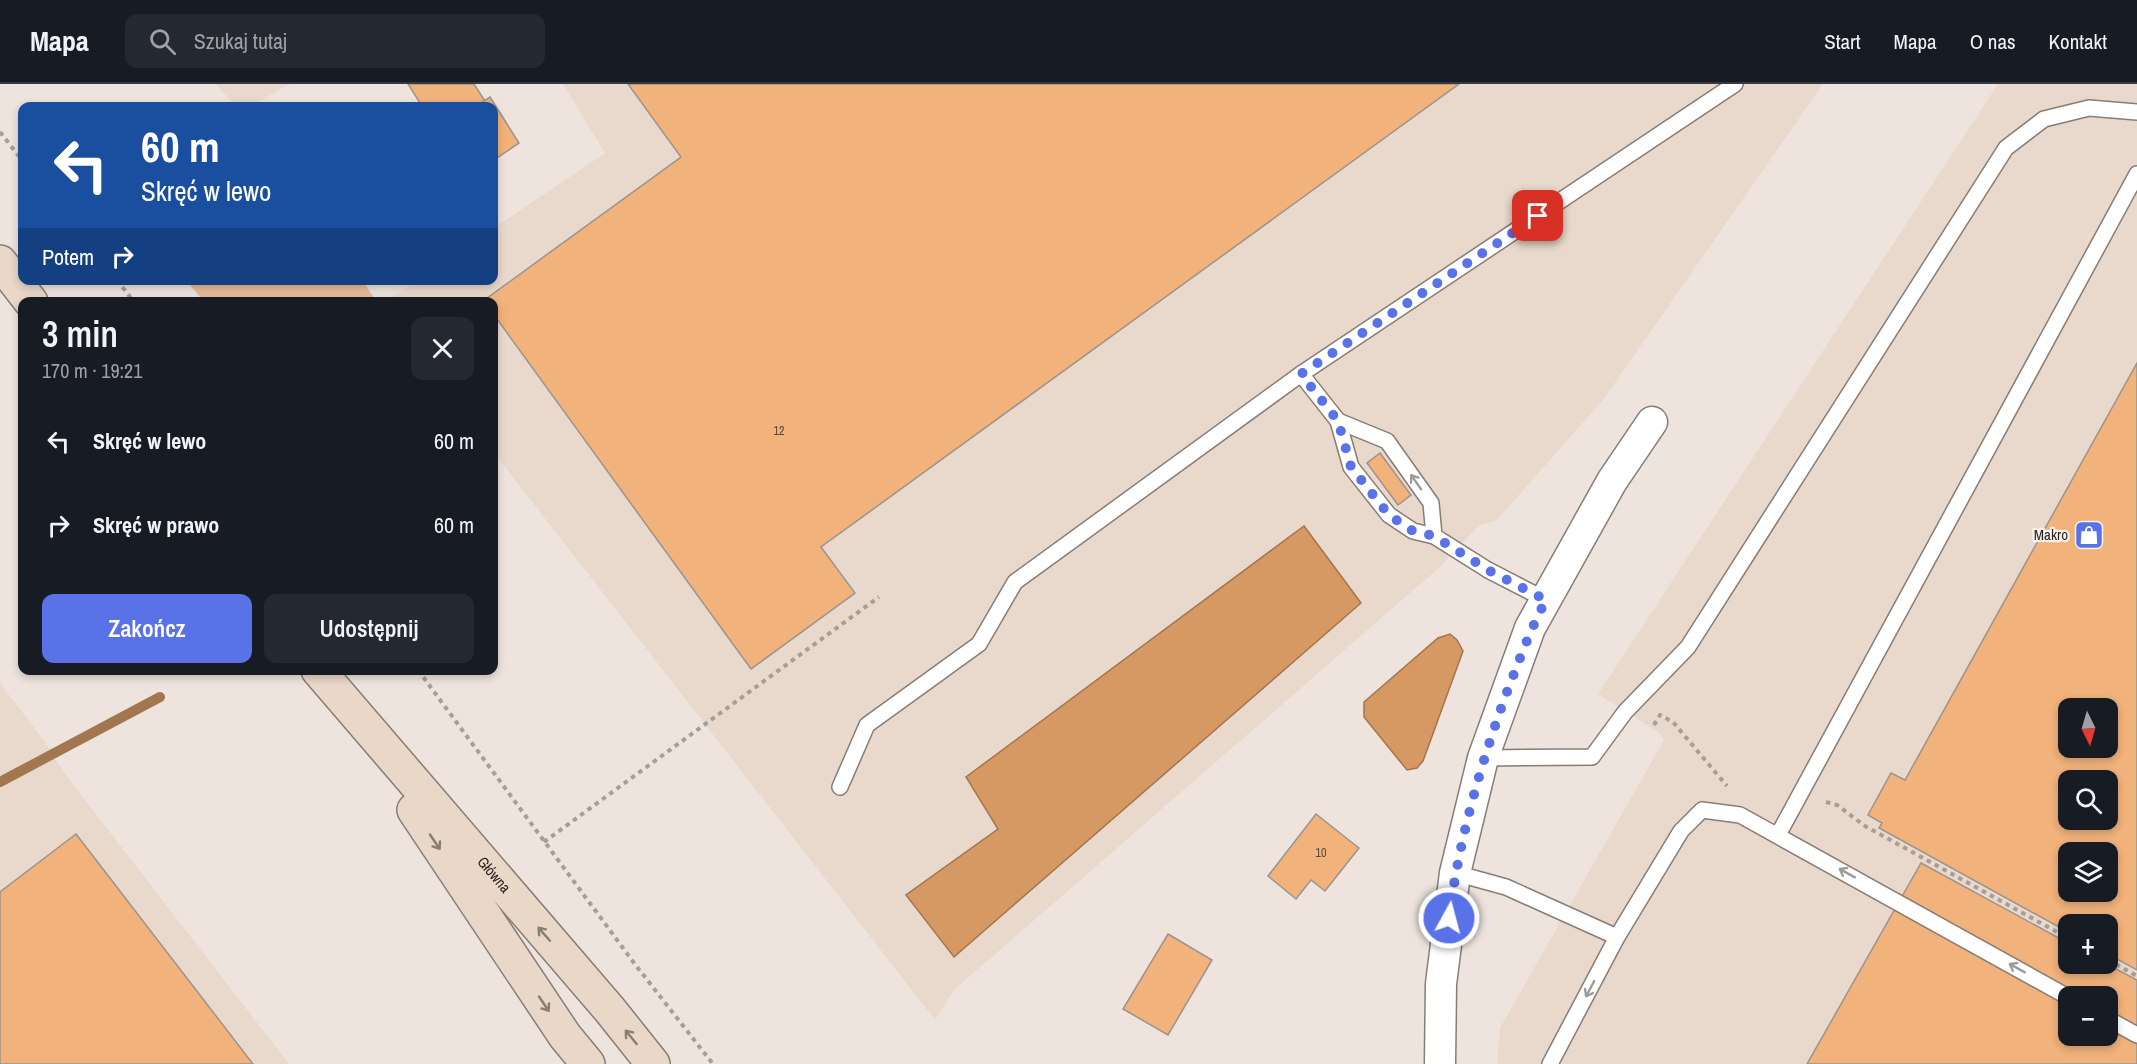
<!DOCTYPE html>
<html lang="pl">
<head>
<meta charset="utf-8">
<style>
	:root { --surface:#171b24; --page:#242831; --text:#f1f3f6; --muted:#9ea1a6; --line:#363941; --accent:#5a72e8 }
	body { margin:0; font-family:"Archivo Narrow",sans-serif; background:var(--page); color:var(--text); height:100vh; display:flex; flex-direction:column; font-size:22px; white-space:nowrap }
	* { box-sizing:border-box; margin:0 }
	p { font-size:20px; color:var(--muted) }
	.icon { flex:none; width:33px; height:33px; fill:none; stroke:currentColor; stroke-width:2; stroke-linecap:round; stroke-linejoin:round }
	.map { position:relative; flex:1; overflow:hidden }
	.sheet { position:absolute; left:18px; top:213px; width:480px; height:378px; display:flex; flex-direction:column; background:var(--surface); border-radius:12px; box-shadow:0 3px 9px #0003 }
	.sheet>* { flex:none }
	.guide { position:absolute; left:18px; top:18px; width:480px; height:183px; border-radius:12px; box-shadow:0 3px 9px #0003; background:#1a4fa0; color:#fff; overflow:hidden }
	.needle { width:39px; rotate:175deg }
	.controls { position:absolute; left:2058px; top:614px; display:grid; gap:12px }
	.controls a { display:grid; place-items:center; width:60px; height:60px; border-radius:12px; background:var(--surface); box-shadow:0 3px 9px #0003; font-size:30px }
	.pin { position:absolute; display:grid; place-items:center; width:51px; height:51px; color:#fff; margin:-26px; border-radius:12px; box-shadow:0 3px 9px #0006 }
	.me { position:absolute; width:66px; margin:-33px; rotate:7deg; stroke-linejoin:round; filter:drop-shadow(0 0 4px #0008) }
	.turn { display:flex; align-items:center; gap:21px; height:126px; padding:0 24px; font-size:27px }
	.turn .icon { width:78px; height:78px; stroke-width:2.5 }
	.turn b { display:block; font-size:42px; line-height:51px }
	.then { display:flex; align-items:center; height:57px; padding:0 24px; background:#0003; gap:12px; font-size:22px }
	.round { display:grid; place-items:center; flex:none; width:63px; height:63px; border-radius:12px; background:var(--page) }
	.summary { display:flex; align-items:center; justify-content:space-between; height:102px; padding:0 24px }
	h1 { font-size:36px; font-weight:600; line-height:45px }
	.button { display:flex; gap:12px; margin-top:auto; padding:12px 24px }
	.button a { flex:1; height:69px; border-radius:12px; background:var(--accent); color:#fff; font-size:24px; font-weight:600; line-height:69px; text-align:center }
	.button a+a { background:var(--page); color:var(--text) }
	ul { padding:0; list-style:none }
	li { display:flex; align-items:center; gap:18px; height:84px; padding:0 24px }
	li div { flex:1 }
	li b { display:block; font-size:22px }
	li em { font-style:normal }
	header { display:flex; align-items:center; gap:36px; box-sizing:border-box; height:84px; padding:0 30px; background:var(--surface); border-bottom:2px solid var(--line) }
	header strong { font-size:28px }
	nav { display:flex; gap:33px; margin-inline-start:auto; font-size:21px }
	.search { width:420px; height:54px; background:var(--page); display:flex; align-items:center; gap:15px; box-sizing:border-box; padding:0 21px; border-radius:12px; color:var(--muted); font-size:22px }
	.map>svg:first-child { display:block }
	.built { fill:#e9d9cc; fill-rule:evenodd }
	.green { fill:#e6bc99 }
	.water { fill:#d79963; stroke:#a2764f; stroke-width:1.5 }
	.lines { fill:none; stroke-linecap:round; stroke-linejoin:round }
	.stream { stroke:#a2764f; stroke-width:10 }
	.building { fill:#f1b27b; stroke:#9c938c; stroke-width:1.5; fill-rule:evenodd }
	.lane-casing { stroke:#867d76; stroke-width:18 }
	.street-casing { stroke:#867d76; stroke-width:33 }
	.secondary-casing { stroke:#867d76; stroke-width:36 }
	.path { stroke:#a69e99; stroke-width:4; stroke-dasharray:4.5 4.5; stroke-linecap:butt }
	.lane { stroke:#fff; stroke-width:15 }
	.street { stroke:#fff; stroke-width:30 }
	.secondary { stroke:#e9d7c8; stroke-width:33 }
	.oneway { stroke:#9e9c9b }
	.oneway2 { stroke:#887e74 }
	.route { stroke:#5a72e8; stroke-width:10; stroke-dasharray:0 18 }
	.labels { text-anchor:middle; stroke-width:4.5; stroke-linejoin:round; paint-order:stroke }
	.number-label { font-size:12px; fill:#5a4838 }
	.poi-label { font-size:15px; fill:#282421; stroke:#fbf2ea; text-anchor:end }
	.street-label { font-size:15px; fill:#282421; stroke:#fbf2ea }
</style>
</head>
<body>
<header>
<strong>Mapa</strong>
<div class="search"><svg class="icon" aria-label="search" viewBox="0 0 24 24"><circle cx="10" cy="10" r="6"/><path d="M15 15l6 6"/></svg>Szukaj tutaj</div>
<nav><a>Start</a><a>Mapa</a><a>O nas</a><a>Kontakt</a></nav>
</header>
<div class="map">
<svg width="2137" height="980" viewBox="0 0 2137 980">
	<rect width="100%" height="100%" fill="#eee4dd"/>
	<g class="built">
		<polygon points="216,0 289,0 252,22 235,22"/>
		<polygon points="563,0 1823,0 1603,316 1496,437 1479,441 1441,482 954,906 935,936 494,369 494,218 385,218 416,197 494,196 494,144 605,69"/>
		<path d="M1998,0H2137V980H1497L1500,944L1664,656L1658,648L1598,610ZM2068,624H2108V663H2068ZM2068,696H2108V735H2068ZM2068,768H2108V807H2068ZM2068,840H2108V879H2068ZM2068,912H2108V951H2068Z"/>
		<polygon points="0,599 42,654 65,690 289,980 0,980"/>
	</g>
	<polygon class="green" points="187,197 363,197 376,217 203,217"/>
	<g class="water">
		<polygon points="1304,442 1361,519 954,873 906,811 998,745 966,693"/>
		<polygon points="1450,550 1457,556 1463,567 1423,677 1417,684 1407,686 1364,633 1364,618 1438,554"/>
	</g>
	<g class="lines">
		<polyline class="stream" points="0,698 160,613"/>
	</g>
	<g class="building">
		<polygon points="408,0 474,0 485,17 476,22 422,22"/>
		<polygon points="628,0 1459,0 821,463 855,509 751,585 494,231 494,218 483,217 681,73"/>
		<polygon points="490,13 519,59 494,76 494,22 476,22"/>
		<path d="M2137,279V886L2108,870V840H2068V848L1879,744L1882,739L1868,731L1891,689L1905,696ZM2068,624H2108V663H2068ZM2068,696H2108V735H2068ZM2068,768H2108V807H2068Z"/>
		<polygon points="1380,369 1411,411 1398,421 1367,379"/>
		<polygon points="1316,730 1359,764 1325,807 1311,796 1296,815 1268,792"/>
		<polygon points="76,750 253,980 0,980 0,808"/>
		<path d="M1921,779L2068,859V879H2105L2137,896V980H1807ZM2068,912H2108V951H2068Z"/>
		<polygon points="1168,850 1212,876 1168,951 1123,925"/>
	</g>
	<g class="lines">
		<g class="lane-casing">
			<g id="lane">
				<polyline points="1301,290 1338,337 1351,383 1389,431 1413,447 1434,452 1488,486 1546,516"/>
				<polyline points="1338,337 1387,357 1431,419 1434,452"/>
				<polyline points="1483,674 1592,673 1625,628 1688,563 2006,64 2044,35 2089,24 2137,28"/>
				<polyline points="840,703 867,641 979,560 1015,498 1301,290 1735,0"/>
				<polyline points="1778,751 2137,90"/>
				<polyline points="1455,789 1506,803 1617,853"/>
				<polyline points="2108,935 2137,951"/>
				<polyline points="1550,980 1617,853 1681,747 1702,726 1740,731 2068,913"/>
			</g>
		</g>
		<g class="street-casing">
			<polyline id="street" points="1440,980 1441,900 1455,789 1483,674 1530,544 1612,397 1652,338"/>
		</g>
		<g class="secondary-casing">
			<g id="secondary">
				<polyline points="0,178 31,218"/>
				<path id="s1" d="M318,586L610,926L653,980"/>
				<polyline points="414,726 565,952 588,980"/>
			</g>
		</g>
		<g class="path">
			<polyline points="0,48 22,76"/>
			<polyline points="117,196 134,218"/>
			<polyline points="418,586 634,879 713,980"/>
			<polyline points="1654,641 1660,631 1673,638 1727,702"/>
			<polyline points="1826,718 1837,721 1865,742 2068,854"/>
			<polyline points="544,758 879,513"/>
			<polyline points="2108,876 2137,892"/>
		</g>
		<use href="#lane" class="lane"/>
		<use href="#street" class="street"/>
		<use href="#secondary" class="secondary"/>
	</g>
	<defs><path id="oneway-shaft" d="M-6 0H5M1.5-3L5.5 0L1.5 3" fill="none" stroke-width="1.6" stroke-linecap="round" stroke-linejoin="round" transform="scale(1.5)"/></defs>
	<g class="oneway">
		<use href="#oneway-shaft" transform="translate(1416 398) rotate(-125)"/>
		<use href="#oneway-shaft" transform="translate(1847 789) rotate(-151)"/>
		<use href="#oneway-shaft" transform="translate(2017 884) rotate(-151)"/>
		<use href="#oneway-shaft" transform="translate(1590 905) rotate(118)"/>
	</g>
	<g class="oneway2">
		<use href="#oneway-shaft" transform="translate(435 758) rotate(56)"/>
		<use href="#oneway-shaft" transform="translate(544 850) rotate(-131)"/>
		<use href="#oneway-shaft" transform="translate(544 920) rotate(56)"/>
		<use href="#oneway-shaft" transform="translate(631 953) rotate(-129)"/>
	</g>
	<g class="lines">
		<path class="route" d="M1449,834C1459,756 1480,682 1507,608C1519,577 1530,546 1546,516L1488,486L1434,452L1413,447L1389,431L1351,383L1338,337L1301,290L1538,132"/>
	</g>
	<defs>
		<g id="shop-square" transform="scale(1.5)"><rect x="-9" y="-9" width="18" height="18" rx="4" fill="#5a72e8" stroke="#fbf2ea"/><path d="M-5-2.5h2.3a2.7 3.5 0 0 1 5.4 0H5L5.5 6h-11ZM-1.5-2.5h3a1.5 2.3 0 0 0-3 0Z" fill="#fff"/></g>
	</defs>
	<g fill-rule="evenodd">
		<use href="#shop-square" x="2089" y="451"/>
	</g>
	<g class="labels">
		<g class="number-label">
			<text x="779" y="351">12</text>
			<text x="1321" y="773">10</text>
		</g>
		<g class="poi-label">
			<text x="2068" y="456">Makro</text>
		</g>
		<g class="street-label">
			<text dy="5" stroke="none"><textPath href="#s1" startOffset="270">Główna</textPath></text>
		</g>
	</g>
</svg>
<div class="controls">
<a><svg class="needle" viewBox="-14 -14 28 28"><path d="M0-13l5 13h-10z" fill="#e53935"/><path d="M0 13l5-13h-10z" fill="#9ea1a6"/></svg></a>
<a><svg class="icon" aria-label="search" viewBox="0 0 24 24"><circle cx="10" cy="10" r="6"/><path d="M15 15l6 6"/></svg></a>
<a><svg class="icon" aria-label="layers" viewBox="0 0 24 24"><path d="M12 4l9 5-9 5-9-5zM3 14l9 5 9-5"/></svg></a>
<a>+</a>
<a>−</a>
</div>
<div class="pin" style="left:1538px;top:132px;background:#d93025"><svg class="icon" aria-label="arrive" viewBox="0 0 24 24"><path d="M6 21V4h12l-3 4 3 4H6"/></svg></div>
<svg class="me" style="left:1449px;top:834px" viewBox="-20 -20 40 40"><circle r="17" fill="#5a72e8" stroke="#fff" stroke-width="3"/><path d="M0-11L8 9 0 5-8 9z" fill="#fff"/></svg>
<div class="guide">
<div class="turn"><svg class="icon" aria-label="left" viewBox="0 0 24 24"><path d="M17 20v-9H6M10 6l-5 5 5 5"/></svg><div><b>60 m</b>Skręć w lewo</div></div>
<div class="then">Potem<svg class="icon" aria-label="right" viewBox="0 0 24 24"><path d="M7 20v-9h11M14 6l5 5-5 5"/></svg></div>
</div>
<section class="sheet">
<div class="summary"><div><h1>3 min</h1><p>170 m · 19:21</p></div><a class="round"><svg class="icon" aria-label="close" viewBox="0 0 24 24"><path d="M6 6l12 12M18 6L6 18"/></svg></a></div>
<ul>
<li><svg class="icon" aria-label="left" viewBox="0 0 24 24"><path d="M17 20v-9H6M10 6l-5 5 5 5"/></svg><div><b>Skręć w lewo</b></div><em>60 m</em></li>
<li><svg class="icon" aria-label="right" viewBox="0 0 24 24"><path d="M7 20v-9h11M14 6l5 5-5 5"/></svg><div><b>Skręć w prawo</b></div><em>60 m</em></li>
</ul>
<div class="button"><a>Zakończ</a><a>Udostępnij</a></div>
</section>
</div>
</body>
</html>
